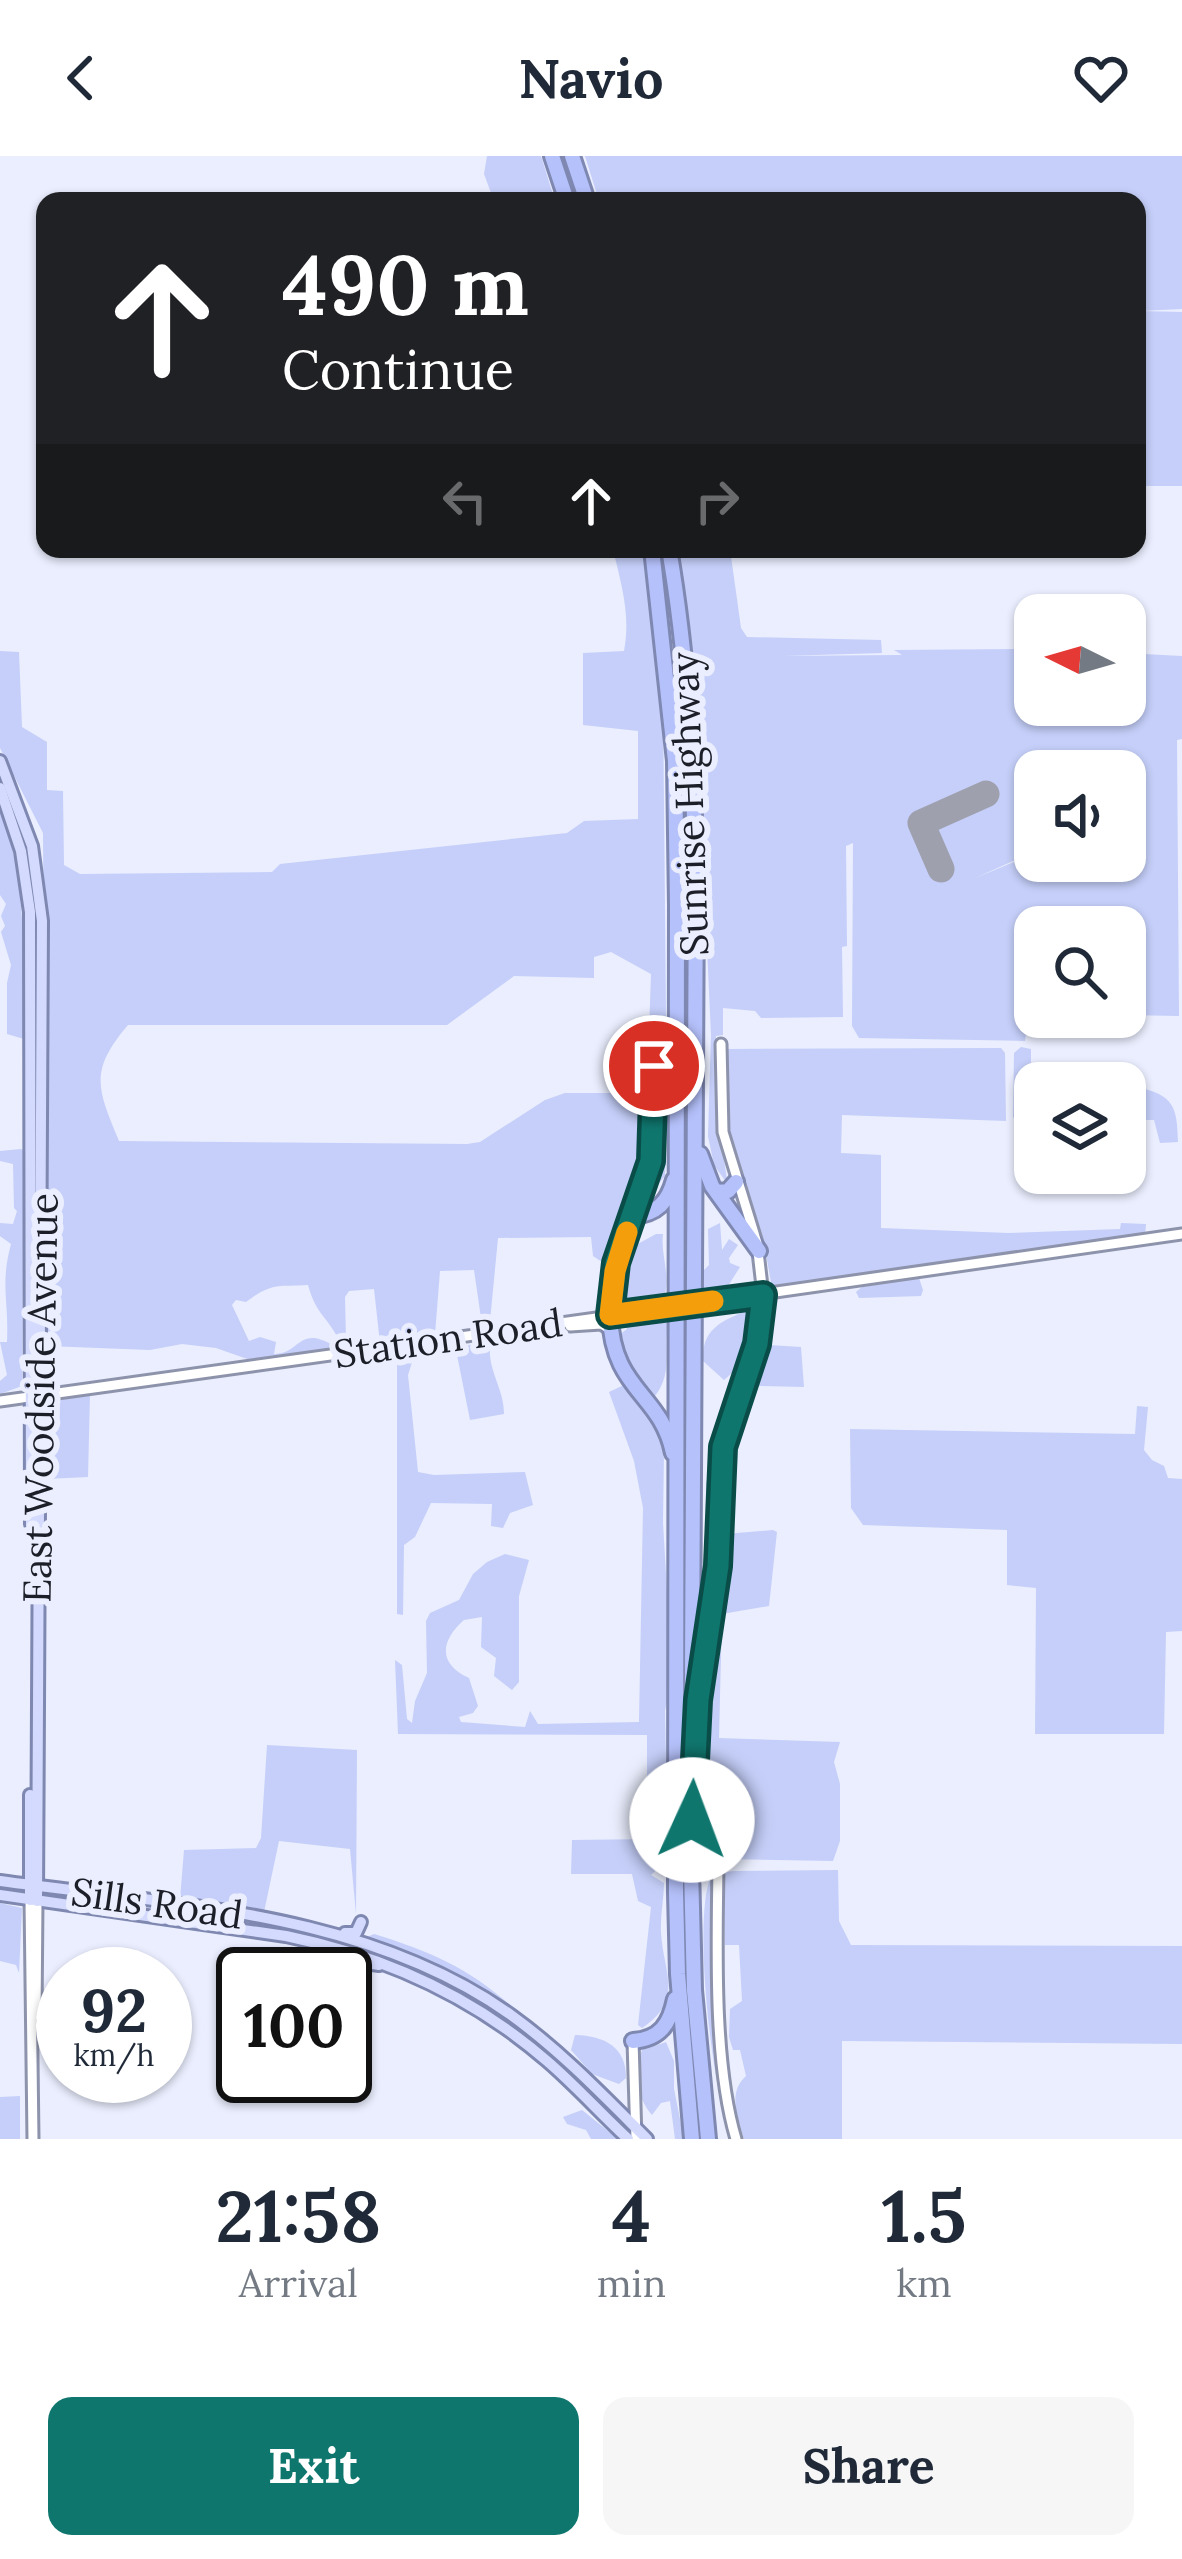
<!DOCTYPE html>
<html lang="en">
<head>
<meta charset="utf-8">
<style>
	:root { --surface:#fff; --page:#f6f6f7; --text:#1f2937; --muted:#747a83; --accent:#0f766e }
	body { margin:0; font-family:Lora,serif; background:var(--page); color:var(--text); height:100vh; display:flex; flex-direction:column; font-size:45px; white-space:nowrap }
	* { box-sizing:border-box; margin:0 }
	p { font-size:39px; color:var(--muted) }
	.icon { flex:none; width:66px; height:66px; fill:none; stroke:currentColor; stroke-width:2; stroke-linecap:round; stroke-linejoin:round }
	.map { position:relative; height:1983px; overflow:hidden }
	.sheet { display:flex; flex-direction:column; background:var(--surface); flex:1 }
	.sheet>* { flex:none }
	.guide { position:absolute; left:36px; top:36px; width:1110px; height:366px; border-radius:24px; box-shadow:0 3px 9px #0004; background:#202124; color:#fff; overflow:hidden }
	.needle { width:78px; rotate:275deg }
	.controls { position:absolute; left:1014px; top:438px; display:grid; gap:24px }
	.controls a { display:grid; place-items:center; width:132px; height:132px; border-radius:24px; background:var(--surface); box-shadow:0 3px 9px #0004; font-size:60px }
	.speed { position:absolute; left:36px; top:1791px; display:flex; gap:24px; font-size:60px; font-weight:700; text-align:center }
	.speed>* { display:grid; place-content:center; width:156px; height:156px; border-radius:50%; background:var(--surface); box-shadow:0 3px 9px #0004; line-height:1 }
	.speed small { font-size:30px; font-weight:400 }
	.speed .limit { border:6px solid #111; border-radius:18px; background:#fff; color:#111 }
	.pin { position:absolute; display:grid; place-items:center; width:102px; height:102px; color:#fff; margin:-51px; border:6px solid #fff; border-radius:50%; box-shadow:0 3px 12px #0007 }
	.me { position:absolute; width:132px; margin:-66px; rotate:2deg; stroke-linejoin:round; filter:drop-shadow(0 0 9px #0008) }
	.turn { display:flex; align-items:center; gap:42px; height:252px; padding:0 48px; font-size:54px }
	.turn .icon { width:156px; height:156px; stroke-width:2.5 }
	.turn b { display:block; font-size:84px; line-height:102px }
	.lanes { display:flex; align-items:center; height:114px; padding:0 48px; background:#0003; justify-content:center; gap:60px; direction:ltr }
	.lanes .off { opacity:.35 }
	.eta { display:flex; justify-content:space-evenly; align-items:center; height:204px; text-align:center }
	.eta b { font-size:72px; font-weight:700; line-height:84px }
	.action { display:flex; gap:24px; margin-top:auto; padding:24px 48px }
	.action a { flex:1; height:138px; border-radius:24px; background:var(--accent); color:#fff; font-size:48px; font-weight:700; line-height:138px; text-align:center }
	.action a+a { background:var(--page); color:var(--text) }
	header { display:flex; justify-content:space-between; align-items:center; height:156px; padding:0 48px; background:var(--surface); font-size:54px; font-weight:700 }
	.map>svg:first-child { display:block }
	.green { fill:#c5cff9; fill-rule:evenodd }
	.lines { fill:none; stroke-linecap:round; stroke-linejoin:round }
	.runway { stroke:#9ea0ae; stroke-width:27 }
	.secondary-casing { stroke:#8e93ac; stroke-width:15 }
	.primary-casing { stroke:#7f88b1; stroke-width:16 }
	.highway-casing { stroke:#7f88b1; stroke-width:20 }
	.secondary { stroke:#fff; stroke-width:9 }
	.primary { stroke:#d3dafd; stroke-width:10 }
	.highway { stroke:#b5c1fb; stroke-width:14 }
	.secondary-bridge-casing { stroke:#8e93ac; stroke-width:15; stroke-linecap:butt }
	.secondary-bridge { stroke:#fff; stroke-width:9 }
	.route-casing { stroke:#0a4d48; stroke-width:30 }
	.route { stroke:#0f766e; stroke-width:21 }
	.slow { stroke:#f59e0b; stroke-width:21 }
	.labels { text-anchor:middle; stroke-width:12; stroke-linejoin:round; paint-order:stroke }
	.street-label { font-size:39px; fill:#1c1e28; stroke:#eaeefe }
</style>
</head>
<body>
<header><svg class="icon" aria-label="back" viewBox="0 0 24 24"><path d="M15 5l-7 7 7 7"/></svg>Navio<svg class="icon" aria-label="heart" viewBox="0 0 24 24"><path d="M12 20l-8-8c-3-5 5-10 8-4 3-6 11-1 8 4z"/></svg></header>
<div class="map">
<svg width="1182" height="1983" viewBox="0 0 1182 1983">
	<rect width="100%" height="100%" fill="#eaeefe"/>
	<g class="green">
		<polygon points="487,0 541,0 555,45 494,45 484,18"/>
		<polygon points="585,0 1182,0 1182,153 1139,155 1182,156 1182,330 1137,330 1137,45 599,45"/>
		<path d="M613,393H643L663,541L667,971L665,1020L649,1039L646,1035L657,990L656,964C635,1011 636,1066 602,1106L593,1100L591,1081L498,1082L490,1165L481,1162L474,1114L440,1115L435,1178L380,1187L374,1133L349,1135L345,1141L346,1184L340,1186C329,1162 316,1159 308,1129C277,1131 273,1126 246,1146L236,1144L232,1149L249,1185L260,1181L276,1186L274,1198C300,1198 298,1170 331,1188L330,1196L253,1205L216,1192L182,1188L150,1194L47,1190L43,677L0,592V495L19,496L22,571L47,586V634L63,635L64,709L80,718L272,716L280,708L567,677L584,665L638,663V575L583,569V497L624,495C631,458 621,428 613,393ZM611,796L651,818L647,937H565L545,944L480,986L467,988L119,985C97,932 89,915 128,869H447L514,820L594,822V801Z"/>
		<path d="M677,393H730L741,472L747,481L881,484L882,497L782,500L902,499L894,494L1035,493V549H1125V497L1182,500V583L1177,584L1179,860L1125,859V771H1035V858H1029L1025,885L859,882L852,870L853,687L846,690L847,790L842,791L843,861L761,862L755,855L723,852V879L716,880L715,941L727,1024L724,1023L714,1009L708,980L711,879L697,573ZM1035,615H1125V705H1035V697L973,723L1035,695Z"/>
		<path d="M0,647C27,726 24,802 24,883L7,878V827L11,809L1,776L5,770L1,760L6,748L0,739Z"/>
		<path d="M1021,891L1031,893V911L1134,914L1138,931C1174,940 1177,950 1178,986L1160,987L1154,964H1125V927H1035V964H1017L1013,961L1014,897Z"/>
		<polygon points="1001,892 1005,897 1006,965 842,959 841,997 881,999 881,1072 1008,1077 1120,1073 1121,1067 1146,1068 1145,1079 772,1132 764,1087 736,1009 726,953 726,893"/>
		<path d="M21,993L24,995L22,1230L0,1238V1225L7,1219L0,1186H7C9,1144 0,1129 11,1088L0,1080V1067L13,1068L17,1055L14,1052L13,1008L0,1005V995Z"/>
		<polygon points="720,1067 722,1094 729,1083 738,1089 729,1102 730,1107 740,1111 728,1130 752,1126 752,1132 702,1142 703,1115 709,1109 708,1073"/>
		<path d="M656,1078H663C660,1100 673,1123 662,1146C645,1147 629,1150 614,1140L623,1096Z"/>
		<polygon points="919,1122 923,1134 921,1140 859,1142 856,1136 862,1131"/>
		<path d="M746,1155L755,1164C752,1190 745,1207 724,1224L703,1205C701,1174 721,1165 746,1155Z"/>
		<path d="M671,1159C660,1185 676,1214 655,1240C630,1223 624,1208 619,1179L627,1173L623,1165Z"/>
		<path d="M483,1185L490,1190C488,1216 504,1232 504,1258L470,1264L457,1199L459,1192Z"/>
		<polygon points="769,1189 801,1191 804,1231 759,1230 754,1219 764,1192"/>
		<polygon points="408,1195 413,1203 408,1219 418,1316 434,1319 525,1316 533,1349 510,1357 503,1372 491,1370 492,1348 431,1347 415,1381 404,1389 403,1459 397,1458 397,1203 386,1198"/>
		<path d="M624,1229L657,1275L664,1295L663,1367L672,1520L665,1555L668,1696L664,1707L651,1719L664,1727C664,1743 660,1760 661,1776C663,1817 685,1843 642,1872L638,1869L651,1751L638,1745L632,1718H571L572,1684L653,1683L652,1653L647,1652V1579L398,1578L395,1504L402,1509L407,1563L412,1567L415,1545L427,1517L426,1465L430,1457L459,1444L473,1418L487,1406L505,1398L529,1404L519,1440V1526L512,1534L494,1520L496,1502L481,1491L482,1461L464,1464C440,1485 438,1508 469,1522L478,1550L473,1557L459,1561L461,1566L525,1571L530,1555L538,1568L639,1566L643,1352L634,1305L609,1236Z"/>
		<polygon points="90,1237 88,1321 46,1323 45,1254 49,1246"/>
		<polygon points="1137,1250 1148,1251 1144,1294 1152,1304 1164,1310 1168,1322 1182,1323 1182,1475 1166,1476 1164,1578 1035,1578 1036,1432 1007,1429 1007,1374 863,1369 851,1352 850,1273 1135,1278"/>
		<polygon points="716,1296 708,1443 705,1448 706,1327"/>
		<polygon points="773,1374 777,1376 769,1450 722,1458 719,1582 840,1586 834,1606 840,1628 840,1685 833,1705 724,1703 722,1697 706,1708 699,1689 709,1513 722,1453 725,1378"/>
		<polygon points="267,1589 357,1594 356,1758 350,1693 279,1685 264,1756 180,1743 184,1694 256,1692 261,1682"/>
		<path d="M838,1714L839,1765L851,1789L1182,1790V1888L842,1885V1983H744C738,1961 727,1937 746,1920L740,1894H733L729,1881L730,1853L742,1845L739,1789H725L724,1721L726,1716L734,1715Z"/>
		<path d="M711,1720L712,1824L725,1961C711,1915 693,1762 711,1720Z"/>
		<polygon points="0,1747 22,1752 19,1817 16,1809 0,1805"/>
		<path d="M374,1778C435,1797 471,1813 519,1857L430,1805L367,1781Z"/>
		<path d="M575,1879C605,1880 626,1891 626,1922L619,1928L592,1918L571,1894Z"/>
		<path d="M666,1886L674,1905V1933L684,1983H675L670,1945L661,1947L652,1959C636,1940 634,1917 642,1894Z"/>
		<polygon points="20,1940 20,1983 0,1983 0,1941"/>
		<polygon points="582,1954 618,1983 591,1983 586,1974 567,1968 563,1961"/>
	</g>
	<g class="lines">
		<polyline class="runway" points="941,713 921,667 986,638"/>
		<g class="secondary-casing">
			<g id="secondary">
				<polyline points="713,1145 1182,1078"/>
				<polyline points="610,1159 617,1107 651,1005 654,909"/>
				<polyline points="570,1170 601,1168 611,1174"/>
				<polyline points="0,1245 661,1153"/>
				<polyline points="719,1361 724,1283 755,1195 763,1139 757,1087 723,976 721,888"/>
				<path d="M718,1709C717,1791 713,1906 736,1983"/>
				<polyline points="30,1744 33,1983"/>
				<polyline points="36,1859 37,1745"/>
				<polyline points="633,1885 636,1983"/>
			</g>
		</g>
		<g class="primary-casing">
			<g id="primary">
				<polyline points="0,605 32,690 42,765 37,1745"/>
				<polyline points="0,632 21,695 30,756 31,1368"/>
				<path d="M0,1725C173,1749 365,1755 511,1859C561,1895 604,1940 647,1983"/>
				<path d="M0,1739L286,1780C383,1800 472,1840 547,1905C575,1929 600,1957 628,1983"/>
				<polyline points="30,1744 30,1639"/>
				<polyline points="345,1777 356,1777 361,1766"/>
				<polyline points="361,1820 366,1807 379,1809"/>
			</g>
		</g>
		<g class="highway-casing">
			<g id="highway">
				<polyline points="552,0 567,45"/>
				<polyline points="572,0 587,45"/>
				<polyline points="652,393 675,605 677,749 676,1737 678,1818 692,1983"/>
				<path d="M669,393C688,502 693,612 696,723L691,1711L694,1834L708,1983"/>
				<polyline points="700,998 712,1030 759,1095"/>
				<polyline points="717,1036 728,1035 736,1026"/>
				<path d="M633,1060C657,1058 668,1046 674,1024"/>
				<path d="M610,1159C612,1235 661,1237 673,1297"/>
				<polyline points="701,1522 715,1444 719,1361"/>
				<path d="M633,1885C660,1883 670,1868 675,1843"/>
			</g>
		</g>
		<use href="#secondary" class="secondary"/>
		<use href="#primary" class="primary"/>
		<use href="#highway" class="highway"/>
		<g class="secondary-bridge-casing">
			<polyline id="secondary-bridge" points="661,1153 713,1145"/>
		</g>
		<use href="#secondary-bridge" class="secondary-bridge"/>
	</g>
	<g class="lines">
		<g class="route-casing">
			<polyline id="route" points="654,910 651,1005 616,1107 610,1159 763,1139 757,1188 723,1291 718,1410 698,1544 692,1664"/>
		</g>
		<use href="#route" class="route"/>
		<polyline class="slow" points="627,1076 615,1115 610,1159 713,1145"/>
	</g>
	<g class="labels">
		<g class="street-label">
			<text transform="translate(689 648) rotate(-92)" y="14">Sunrise Highway</text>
			<text transform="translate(448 1182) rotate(-8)" y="14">Station Road</text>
			<text transform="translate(40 1242) rotate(-89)" y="14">East Woodside Avenue</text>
			<text transform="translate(157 1747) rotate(8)" y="14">Sills Road</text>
		</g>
	</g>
</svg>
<div class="controls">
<a><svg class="needle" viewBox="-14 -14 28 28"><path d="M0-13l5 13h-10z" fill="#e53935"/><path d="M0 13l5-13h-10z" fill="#747a83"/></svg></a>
<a><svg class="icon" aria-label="sound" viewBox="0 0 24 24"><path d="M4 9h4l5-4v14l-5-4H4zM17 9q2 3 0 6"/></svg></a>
<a><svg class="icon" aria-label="search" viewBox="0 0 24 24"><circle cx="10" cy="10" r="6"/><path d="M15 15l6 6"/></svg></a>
<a><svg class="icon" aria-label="layers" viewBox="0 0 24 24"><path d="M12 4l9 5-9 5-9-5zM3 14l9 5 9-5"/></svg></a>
</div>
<div class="speed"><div>92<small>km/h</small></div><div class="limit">100</div></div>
<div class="pin" style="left:654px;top:910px;background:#d93025"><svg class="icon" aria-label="arrive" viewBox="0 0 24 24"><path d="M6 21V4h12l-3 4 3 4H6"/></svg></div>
<svg class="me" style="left:692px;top:1664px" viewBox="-20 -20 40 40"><circle r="19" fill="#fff"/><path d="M0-13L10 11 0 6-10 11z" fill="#0f766e"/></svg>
<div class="guide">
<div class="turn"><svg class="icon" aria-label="ahead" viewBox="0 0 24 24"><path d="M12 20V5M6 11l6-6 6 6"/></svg><div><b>490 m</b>Continue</div></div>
<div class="lanes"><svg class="icon off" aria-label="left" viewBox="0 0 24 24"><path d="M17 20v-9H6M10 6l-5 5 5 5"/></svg><svg class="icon" aria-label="ahead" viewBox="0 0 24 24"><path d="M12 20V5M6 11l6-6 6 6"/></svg><svg class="icon off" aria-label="right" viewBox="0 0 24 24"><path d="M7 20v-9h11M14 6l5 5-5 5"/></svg></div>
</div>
</div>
<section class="sheet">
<div class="eta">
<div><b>21:58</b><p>Arrival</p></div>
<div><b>4</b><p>min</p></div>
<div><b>1.5</b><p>km</p></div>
</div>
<div class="action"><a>Exit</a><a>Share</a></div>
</section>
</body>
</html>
